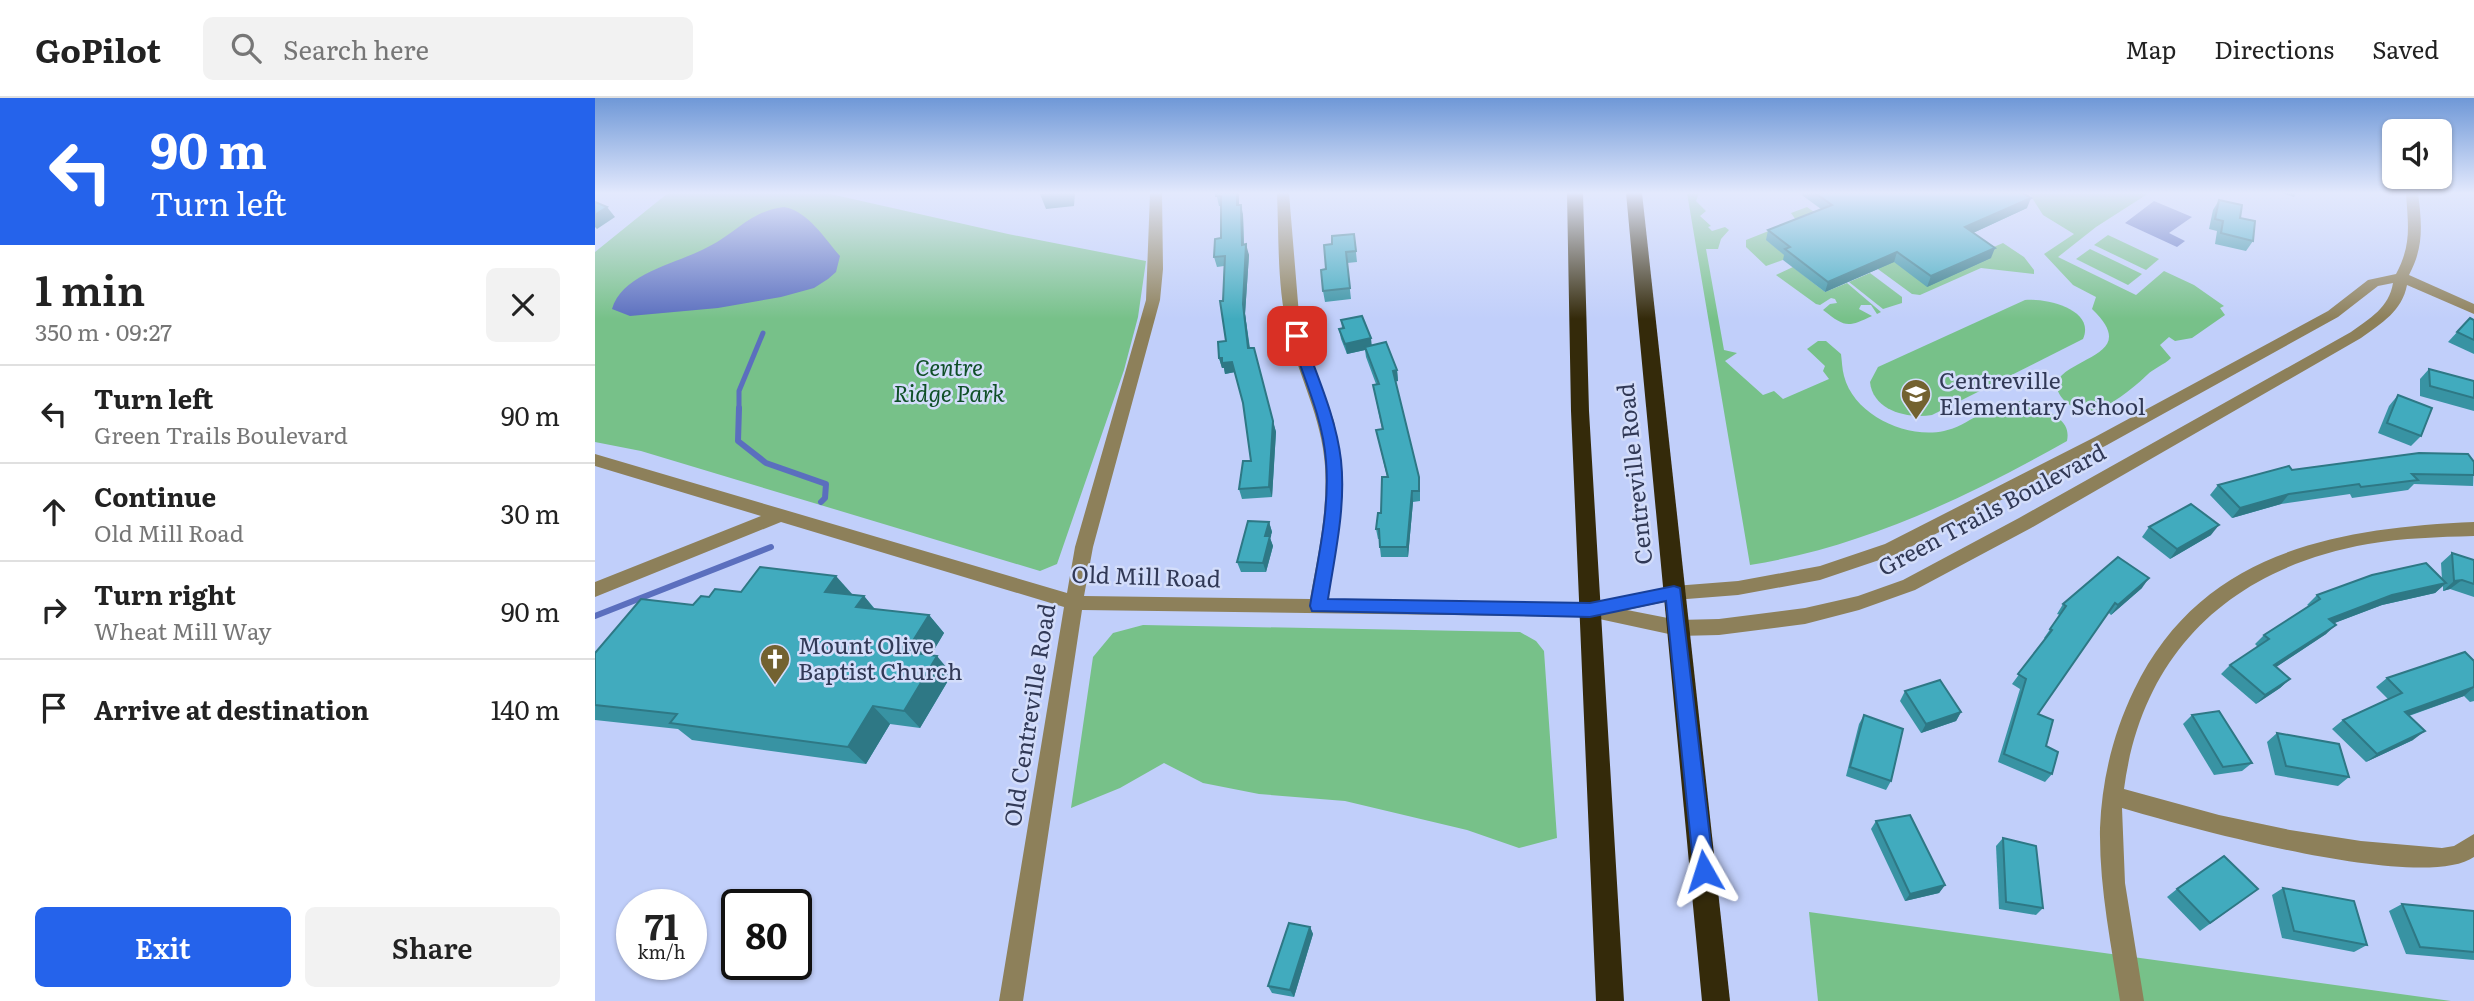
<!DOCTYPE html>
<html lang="en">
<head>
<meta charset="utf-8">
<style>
	:root { --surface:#fff; --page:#f2f2f2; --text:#222; --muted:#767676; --line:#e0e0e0; --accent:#2563eb }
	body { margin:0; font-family:Literata,serif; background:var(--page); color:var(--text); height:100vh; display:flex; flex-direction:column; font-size:26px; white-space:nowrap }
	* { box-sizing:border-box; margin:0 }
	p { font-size:23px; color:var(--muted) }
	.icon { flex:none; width:38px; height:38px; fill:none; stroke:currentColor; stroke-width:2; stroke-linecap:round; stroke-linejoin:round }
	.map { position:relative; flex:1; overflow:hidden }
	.panel { display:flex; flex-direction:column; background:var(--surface); width:595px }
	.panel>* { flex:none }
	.guide { background:#2563eb; color:#fff; overflow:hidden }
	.buttons { position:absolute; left:1787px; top:21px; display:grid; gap:14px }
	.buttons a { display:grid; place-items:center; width:70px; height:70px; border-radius:10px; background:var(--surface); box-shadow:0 2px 5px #0004; font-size:35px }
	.speed { position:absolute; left:21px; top:791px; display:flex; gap:14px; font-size:35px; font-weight:700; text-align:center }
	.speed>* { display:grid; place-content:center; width:91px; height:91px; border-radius:50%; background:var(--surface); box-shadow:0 2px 5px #0004; line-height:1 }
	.speed small { font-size:18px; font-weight:400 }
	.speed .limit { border:4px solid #111; border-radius:10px; background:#fff; color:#111 }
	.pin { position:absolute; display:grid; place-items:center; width:60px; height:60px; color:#fff; margin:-30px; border-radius:14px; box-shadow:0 4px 10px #0006 }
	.me { position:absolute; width:77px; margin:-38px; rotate:354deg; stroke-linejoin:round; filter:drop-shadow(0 0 5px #0008) }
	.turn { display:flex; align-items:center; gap:24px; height:147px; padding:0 35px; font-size:32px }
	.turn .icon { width:91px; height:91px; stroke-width:2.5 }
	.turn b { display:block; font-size:49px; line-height:60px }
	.round { display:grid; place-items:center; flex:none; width:74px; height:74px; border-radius:10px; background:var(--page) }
	.headline { display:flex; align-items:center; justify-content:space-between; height:119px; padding:0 35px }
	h1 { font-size:42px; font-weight:600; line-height:52px }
	.primary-button { display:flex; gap:14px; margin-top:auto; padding:14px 35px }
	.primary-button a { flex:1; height:80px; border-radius:10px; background:var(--accent); color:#fff; font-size:28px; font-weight:600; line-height:80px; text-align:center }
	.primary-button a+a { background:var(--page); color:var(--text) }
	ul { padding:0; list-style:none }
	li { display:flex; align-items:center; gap:21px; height:98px; padding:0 35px; border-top:2px solid var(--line) }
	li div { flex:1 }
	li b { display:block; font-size:26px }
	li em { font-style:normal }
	header { display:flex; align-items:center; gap:42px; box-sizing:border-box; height:98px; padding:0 35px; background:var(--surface); border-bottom:2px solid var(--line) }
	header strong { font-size:33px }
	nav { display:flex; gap:38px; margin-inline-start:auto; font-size:24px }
	.search { width:490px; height:63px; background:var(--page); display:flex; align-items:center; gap:18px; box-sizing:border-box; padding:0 24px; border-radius:10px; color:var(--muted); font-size:26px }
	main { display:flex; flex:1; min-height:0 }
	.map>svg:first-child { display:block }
	.green { fill:#77c189 }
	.water { fill:#5b6fbe }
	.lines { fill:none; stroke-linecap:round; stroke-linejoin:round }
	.stream-far1 { stroke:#5b6fbe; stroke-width:5 }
	.stream { stroke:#5b6fbe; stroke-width:6 }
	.minor { fill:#8d805a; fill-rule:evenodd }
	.highway { fill:#342a0a; fill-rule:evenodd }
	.wall { fill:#3893a3 }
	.shaded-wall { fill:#2e7885 }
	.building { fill:#41abbe; stroke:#2e7885; stroke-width:2 }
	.route { fill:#2563eb; stroke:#184099; stroke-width:2 }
	.labels { text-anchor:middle; stroke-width:5; stroke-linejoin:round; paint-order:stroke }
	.park-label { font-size:23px; font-style:italic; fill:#0f4f27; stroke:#d3ddfa }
	.poi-label { font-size:23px; fill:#313956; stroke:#d3ddfa; text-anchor:start }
	.street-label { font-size:23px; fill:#313956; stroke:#d3ddfa }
</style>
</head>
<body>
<header>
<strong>GoPilot</strong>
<div class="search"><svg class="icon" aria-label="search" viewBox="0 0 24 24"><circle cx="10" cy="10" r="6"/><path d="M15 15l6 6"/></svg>Search here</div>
<nav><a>Map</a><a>Directions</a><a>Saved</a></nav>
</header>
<main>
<section class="panel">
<div class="guide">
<div class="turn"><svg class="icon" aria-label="left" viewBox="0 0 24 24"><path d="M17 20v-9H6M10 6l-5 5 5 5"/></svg><div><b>90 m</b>Turn left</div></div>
</div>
<div class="headline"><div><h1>1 min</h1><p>350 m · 09:27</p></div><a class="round"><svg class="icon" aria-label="close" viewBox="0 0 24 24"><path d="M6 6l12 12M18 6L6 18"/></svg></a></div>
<ul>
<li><svg class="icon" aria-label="left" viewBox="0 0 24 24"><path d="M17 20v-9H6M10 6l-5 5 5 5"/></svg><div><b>Turn left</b><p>Green Trails Boulevard</p></div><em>90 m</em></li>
<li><svg class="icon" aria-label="ahead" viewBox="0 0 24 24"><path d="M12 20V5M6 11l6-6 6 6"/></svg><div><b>Continue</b><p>Old Mill Road</p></div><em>30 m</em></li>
<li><svg class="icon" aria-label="right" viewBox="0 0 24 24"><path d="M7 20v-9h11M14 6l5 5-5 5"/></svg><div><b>Turn right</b><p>Wheat Mill Way</p></div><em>90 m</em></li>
<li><svg class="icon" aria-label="arrive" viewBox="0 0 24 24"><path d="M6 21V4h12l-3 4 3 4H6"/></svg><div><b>Arrive at destination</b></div><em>140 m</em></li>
</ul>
<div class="primary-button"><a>Exit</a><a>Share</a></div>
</section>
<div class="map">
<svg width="1879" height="903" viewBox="0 0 1879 903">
	<rect width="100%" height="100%" fill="#c1cffa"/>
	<g class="green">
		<polygon points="73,95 231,95 413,136 551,163 543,219 529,272 462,466 445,473 46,353 0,344 0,154"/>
		<path d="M1092,95H1104L1101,103L1111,113L1105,118L1116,128L1113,129L1117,133L1130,129L1134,132L1126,141L1123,151H1111L1129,252L1142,255L1130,263L1168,297L1179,293L1188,301L1234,281L1228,273L1230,268L1212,251L1223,243H1231L1246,256C1247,263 1247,271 1249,278C1259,317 1311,341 1349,333C1373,328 1393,306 1418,303C1432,302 1452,311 1463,320C1471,326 1474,333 1472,343C1373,399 1268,449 1155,467Z"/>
		<path d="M1434,95H1554L1501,129L1463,159L1541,197L1569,173L1599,187L1629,208L1625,210L1630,217L1597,240L1580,243L1574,239L1565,247L1576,260C1569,267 1559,270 1552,277C1534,294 1518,306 1495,315C1479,311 1462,303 1461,284C1478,257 1545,257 1497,211L1501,199L1478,187L1449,156L1479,136L1448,117Z"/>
		<polygon points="1212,109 1249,135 1172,142 1193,160 1171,168 1151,149 1151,142 1201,122 1196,115"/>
		<polygon points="1513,137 1564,161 1551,172 1499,147"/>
		<polygon points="1408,145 1429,159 1439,172 1439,176 1386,170 1325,197 1317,196 1276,166 1387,154"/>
		<polygon points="1495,151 1547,176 1533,187 1481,161"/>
		<path d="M1198,169L1230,194L1252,185L1286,214L1282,216L1276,207H1266L1264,211L1277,218C1252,230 1250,229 1228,212L1235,206L1242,205L1240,201L1236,200L1225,207L1221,206L1181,177Z"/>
		<polygon points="1275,175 1307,199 1307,205 1288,211 1254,184"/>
		<path d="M1430,202C1450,200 1501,211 1488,241L1337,317C1313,321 1278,313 1275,284L1283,269Z"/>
		<polygon points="548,527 925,534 941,543 949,553 962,740 924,750 872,732 750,703 664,696 608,685 569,665 525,690 476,710 498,559 518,535"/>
		<polygon points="1214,814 1856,903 1223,903"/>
	</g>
	<g class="water">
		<polygon points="1559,103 1597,119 1574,135 1590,143 1582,149 1530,125"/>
		<path d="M189,109C213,113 230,141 245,158L241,174L233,181L219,190L186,199L123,210L35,218L17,211C27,176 80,166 109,151C140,137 154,113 189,109Z"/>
	</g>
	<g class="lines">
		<polyline class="stream-far1" points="144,311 144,293 168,235"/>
		<g class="stream">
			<polyline points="144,310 143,343 171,365 231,386 230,400 226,404"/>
			<polyline points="0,518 176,449"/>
		</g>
		<g class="minor">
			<path d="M555,95H567L568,171L565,202L498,449L489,498L715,501C723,457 733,412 730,368C727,320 704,279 693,234C682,189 684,141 682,95H694L704,217L715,258L739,323L747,369L746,416L733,501L998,505L1079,488L1143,483L1225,468L1290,446L1500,339L1733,213L1773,182L1801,176C1817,146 1813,127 1811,95H1823C1827,126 1829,149 1814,177L1879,206V216L1812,187C1807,213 1787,225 1766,240L1436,430L1320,492L1264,512L1210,526L1124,537L1083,538L995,519L487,512L428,903H404L469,509L186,424L0,499V484L166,418L0,368V356L472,495L480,449L551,202ZM1798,185C1794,210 1775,220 1756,234L1424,420L1308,482L1263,498L1210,510L1124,521L1083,522L1032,512L1079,502L1143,497L1225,482L1302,456L1512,347L1743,219L1783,188Z"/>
			<path d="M1879,424V438C1843,439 1808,440 1773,446C1637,470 1547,553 1529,691L1624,717L1695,732L1766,743L1847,750L1859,748L1879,736V759C1827,795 1591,729 1527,710L1530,785L1549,903H1525C1516,846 1504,788 1505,730C1507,681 1518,636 1539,592C1605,454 1740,430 1879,424Z"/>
		</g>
		<g class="highway">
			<polygon points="972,95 988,95 994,313 1029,903 1001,903 976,313"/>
			<polygon points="1031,95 1047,95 1135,903 1107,903"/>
		</g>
	</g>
	<g class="wall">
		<polygon points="621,95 644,95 644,107 648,117 649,147 654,157 650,216 655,250 681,334 677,399 647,401 644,391 656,363 648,305 640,274 630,276 629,270 627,270 624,260 631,243 628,203 629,168 622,169 619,159 626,140 626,108 624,108"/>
		<polygon points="1204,95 1428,95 1432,110 1378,135 1396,160 1332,189 1299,164 1230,194 1188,162 1189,157 1171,142 1173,132 1226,111"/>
		<polygon points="1686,95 1701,95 1699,99"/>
		<polygon points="1624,102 1645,120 1658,143 1651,153 1620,146 1622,133 1614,131 1618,112"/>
		<polygon points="759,136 762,164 752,165 756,201 730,204 728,193 731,171 737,146"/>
		<polygon points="1875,220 1879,222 1879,256 1853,244"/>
		<polygon points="746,222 777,247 802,272 803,283 800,283 824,379 825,389 825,403 818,404 813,459 786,459 784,441 783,441 781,431 786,415 792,379 781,332 787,331 778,287 781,286 771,259 770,252 752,256 746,241 744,231 747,230"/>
		<polygon points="1834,271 1879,283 1879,313 1825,298 1825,281"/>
		<polygon points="1803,297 1826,338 1816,348 1783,335 1794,308"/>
		<polygon points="1879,364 1878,388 1819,386 1813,392 1757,400 1755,396 1686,406 1637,420 1615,397 1623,387 1697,372"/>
		<polygon points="674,424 677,434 675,440 678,448 671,474 646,474 642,464"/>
		<polygon points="1554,429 1616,437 1575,461 1547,439"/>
		<polygon points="1857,455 1879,462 1879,499 1855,491 1848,493 1848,488 1840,495 1787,507 1739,525 1731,536 1681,569 1695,581 1685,590 1661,606 1626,576 1635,567 1663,549 1660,546 1669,537 1714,508 1712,507 1722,497 1847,482 1846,465"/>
		<polygon points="1547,490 1516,517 1513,514 1443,616 1457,676 1450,684 1403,664 1425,591 1417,586 1450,541 1449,540 1465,517 1462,516 1468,506"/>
		<polygon points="146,494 269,498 280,511 334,517 349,535 336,557 357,576 325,630 295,626 271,666 97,642 83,631 0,622 0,555 98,507"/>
		<polygon points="1879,563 1879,603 1875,604 1869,598 1814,618 1818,642 1771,664 1737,631 1748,622 1793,601 1781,589 1792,580"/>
		<polygon points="1310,593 1366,614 1361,623 1326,635 1305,603"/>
		<polygon points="1269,617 1296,683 1291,692 1251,678 1264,626"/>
		<polygon points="1597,617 1657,665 1647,673 1619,677 1588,626"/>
		<polygon points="1682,635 1754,679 1743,688 1680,677 1672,644"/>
		<polygon points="1281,723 1350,787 1344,795 1310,803 1276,731"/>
		<polygon points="1408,740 1448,810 1441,817 1404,811 1401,748"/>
		<polygon points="1688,790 1772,847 1759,854 1687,840 1677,797"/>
		<polygon points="1582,791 1663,791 1605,833 1572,799"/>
		<polygon points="1807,806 1879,813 1879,862 1811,856 1794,813"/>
		<polygon points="715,829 718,836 699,899 677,895 673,888"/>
	</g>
	<g class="shaded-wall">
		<polygon points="453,95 480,95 479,108 451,111 445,96"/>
		<polygon points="642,95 644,95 644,118 642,107"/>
		<polygon points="1436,100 1432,110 1367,140 1370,129"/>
		<polygon points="646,107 648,117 649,157 647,147"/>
		<polygon points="12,109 20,119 2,131 0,129 0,117"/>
		<polygon points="651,146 654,157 650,216 656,261 653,250 648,206"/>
		<polygon points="1400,150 1396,160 1332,189 1336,178"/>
		<polygon points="1302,154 1299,164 1230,194 1233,184"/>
		<polygon points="776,240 777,250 770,249 770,252 752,256 750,246"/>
		<polygon points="659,250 681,334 677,399 674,389"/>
		<polygon points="624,260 627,260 637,264 640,274 630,276 629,270 627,270"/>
		<polygon points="802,272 803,283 799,284 798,273"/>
		<polygon points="817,393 818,404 813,459 812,449"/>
		<polygon points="1694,396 1686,406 1637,420 1645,410"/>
		<polygon points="674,424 677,434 675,440 678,448 671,474 668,465 670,438"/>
		<polygon points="1624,427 1616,437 1575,461 1582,451"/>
		<polygon points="241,478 258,497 230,494"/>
		<polygon points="1554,480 1547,490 1516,517 1523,507"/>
		<polygon points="1867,482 1855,491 1848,493 1859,483"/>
		<polygon points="1851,485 1840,495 1787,507 1724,531 1734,521 1797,497"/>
		<polygon points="269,498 284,517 261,509"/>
		<polygon points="334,517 349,535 327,572 311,554"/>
		<polygon points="1741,527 1731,536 1669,577 1679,567"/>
		<polygon points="342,558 357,576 325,630 309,613"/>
		<polygon points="1695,581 1685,590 1661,606 1670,597"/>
		<polygon points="1879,589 1869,598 1798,623 1810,614"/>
		<polygon points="278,608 295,626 271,666 253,649"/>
		<polygon points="1366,614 1361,623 1326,635 1331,626"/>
		<polygon points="1830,633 1818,642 1771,664 1782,656"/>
		<polygon points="1350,787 1344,795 1310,803 1315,796"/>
		<polygon points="715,829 718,836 699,899 695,892"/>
	</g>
	<g class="building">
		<polygon points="621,95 642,95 642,107 646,107 647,147 651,146 648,206 653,250 659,250 678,323 674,389 644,391 648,363 656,363 648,305 637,264 627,265 627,260 624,260 623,244 631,243 625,203 628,203 630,158 619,159 620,141 626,140 626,98 621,98"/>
		<polygon points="1220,95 1428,95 1436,100 1370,129 1400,150 1336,178 1302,154 1233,184 1190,151 1195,149 1173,132 1237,107"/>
		<polygon points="1624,102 1647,107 1645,120 1660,123 1658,143 1626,135 1628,123 1620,121"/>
		<polygon points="0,104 12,109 0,117"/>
		<polygon points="759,136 761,153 751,154 755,190 728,193 726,172 731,171 729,147 737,146 737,138"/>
		<polygon points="767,218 776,240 750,246 744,231 749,230 746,222"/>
		<polygon points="1875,220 1879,222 1879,242 1862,234"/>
		<polygon points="791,244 802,272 798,273 824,379 824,393 817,393 812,449 785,449 784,431 781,431 783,415 786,415 787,379 793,379 781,332 788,331 778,287 784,286 770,249"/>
		<polygon points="1834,271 1879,283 1879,300 1835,288"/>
		<polygon points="1803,297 1837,310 1826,338 1792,325"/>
		<polygon points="1824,355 1873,356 1879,364 1879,377 1817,376 1823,382 1766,389 1764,386 1694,396 1645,410 1623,387 1694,368 1697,372"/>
		<polygon points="1596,406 1624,427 1582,451 1554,429"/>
		<polygon points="653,423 674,424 670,438 675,438 668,465 642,464"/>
		<polygon points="1857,455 1879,462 1879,486 1867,482 1859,483"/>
		<polygon points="1523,459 1554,480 1523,507 1520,505 1443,616 1458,622 1451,648 1463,654 1457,676 1409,656 1431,581 1423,576 1457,532 1455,531 1471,508 1468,506"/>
		<polygon points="1831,465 1851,485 1797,497 1734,521 1741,527 1679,567 1695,581 1670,597 1635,567 1674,541 1669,537 1725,501 1722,497 1777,477"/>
		<polygon points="165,469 241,478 230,494 269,498 261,509 334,517 311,554 342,558 309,613 278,608 253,649 75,625 82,616 0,607 0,555 46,501 98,507 106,498 114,499 120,491 146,494"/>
		<polygon points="1870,554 1879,563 1879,589 1810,614 1830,633 1782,656 1748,622 1807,595 1792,580"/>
		<polygon points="1345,582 1366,614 1331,626 1310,593"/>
		<polygon points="1624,613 1657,665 1628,669 1597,617"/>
		<polygon points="1269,617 1308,631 1296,683 1255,669"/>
		<polygon points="1682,635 1744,646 1754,679 1691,668"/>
		<polygon points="1315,717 1350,787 1315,796 1281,723"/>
		<polygon points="1408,740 1441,748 1448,810 1411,804"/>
		<polygon points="1629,758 1663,791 1615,825 1582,791"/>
		<polygon points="1688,790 1759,803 1772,847 1699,833"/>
		<polygon points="1807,806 1879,813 1879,854 1825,849"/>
		<polygon points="694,825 715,829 695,892 673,888"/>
	</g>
	<linearGradient id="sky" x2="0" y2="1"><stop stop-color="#6f98d7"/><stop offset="0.43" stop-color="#e3e9fd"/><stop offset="1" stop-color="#e3e9fd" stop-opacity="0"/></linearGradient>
	<rect width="1879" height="221" fill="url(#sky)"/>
	<path class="route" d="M702,234L708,238C722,278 741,319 746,362C751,408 740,456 733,501L995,505L1079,488L1085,490L1119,773L1116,780L1109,783L1102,780L1099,773L1071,503L995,519L717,513L715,508C723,460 735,411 731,363C728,320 708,278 695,238Z"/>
	<defs>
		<g id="school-pin" transform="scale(1.575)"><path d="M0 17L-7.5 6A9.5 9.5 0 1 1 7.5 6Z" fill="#736230" stroke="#d3ddfa"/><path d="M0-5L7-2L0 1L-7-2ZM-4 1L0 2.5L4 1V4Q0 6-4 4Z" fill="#fff"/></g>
		<g id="church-pin" transform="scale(1.575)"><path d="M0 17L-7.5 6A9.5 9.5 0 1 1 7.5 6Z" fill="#736230" stroke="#d3ddfa"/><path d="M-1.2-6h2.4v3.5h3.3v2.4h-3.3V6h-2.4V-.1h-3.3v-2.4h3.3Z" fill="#fff"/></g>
	</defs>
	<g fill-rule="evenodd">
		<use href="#school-pin" x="1321" y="296"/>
		<use href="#church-pin" x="180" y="561"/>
	</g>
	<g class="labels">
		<g class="park-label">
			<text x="354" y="278">Centre<tspan x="354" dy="26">Ridge Park</tspan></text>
		</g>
		<g class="poi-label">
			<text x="1344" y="291">Centreville<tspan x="1344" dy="26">Elementary School</tspan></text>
			<text x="203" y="556">Mount Olive<tspan x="203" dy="26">Baptist Church</tspan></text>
		</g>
		<g class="street-label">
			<text transform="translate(1040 376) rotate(-96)" y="8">Centreville Road</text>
			<text transform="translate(1397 412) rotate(-28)" y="8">Green Trails Boulevard</text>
			<text transform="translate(551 479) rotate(2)" y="8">Old Mill Road</text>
			<text transform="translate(435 617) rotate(-81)" y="8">Old Centreville Road</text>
		</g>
	</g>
</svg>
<div class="buttons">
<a><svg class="icon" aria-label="sound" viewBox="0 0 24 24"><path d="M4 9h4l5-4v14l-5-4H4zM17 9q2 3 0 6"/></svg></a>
</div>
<div class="speed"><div>71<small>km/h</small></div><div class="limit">80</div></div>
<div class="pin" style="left:702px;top:238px;background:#d93025"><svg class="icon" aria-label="arrive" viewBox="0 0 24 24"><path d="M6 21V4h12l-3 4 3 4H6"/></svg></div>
<svg class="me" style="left:1109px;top:773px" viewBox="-20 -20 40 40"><path d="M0-17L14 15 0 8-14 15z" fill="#2563eb" stroke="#fff" stroke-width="4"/></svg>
</div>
</main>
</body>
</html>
